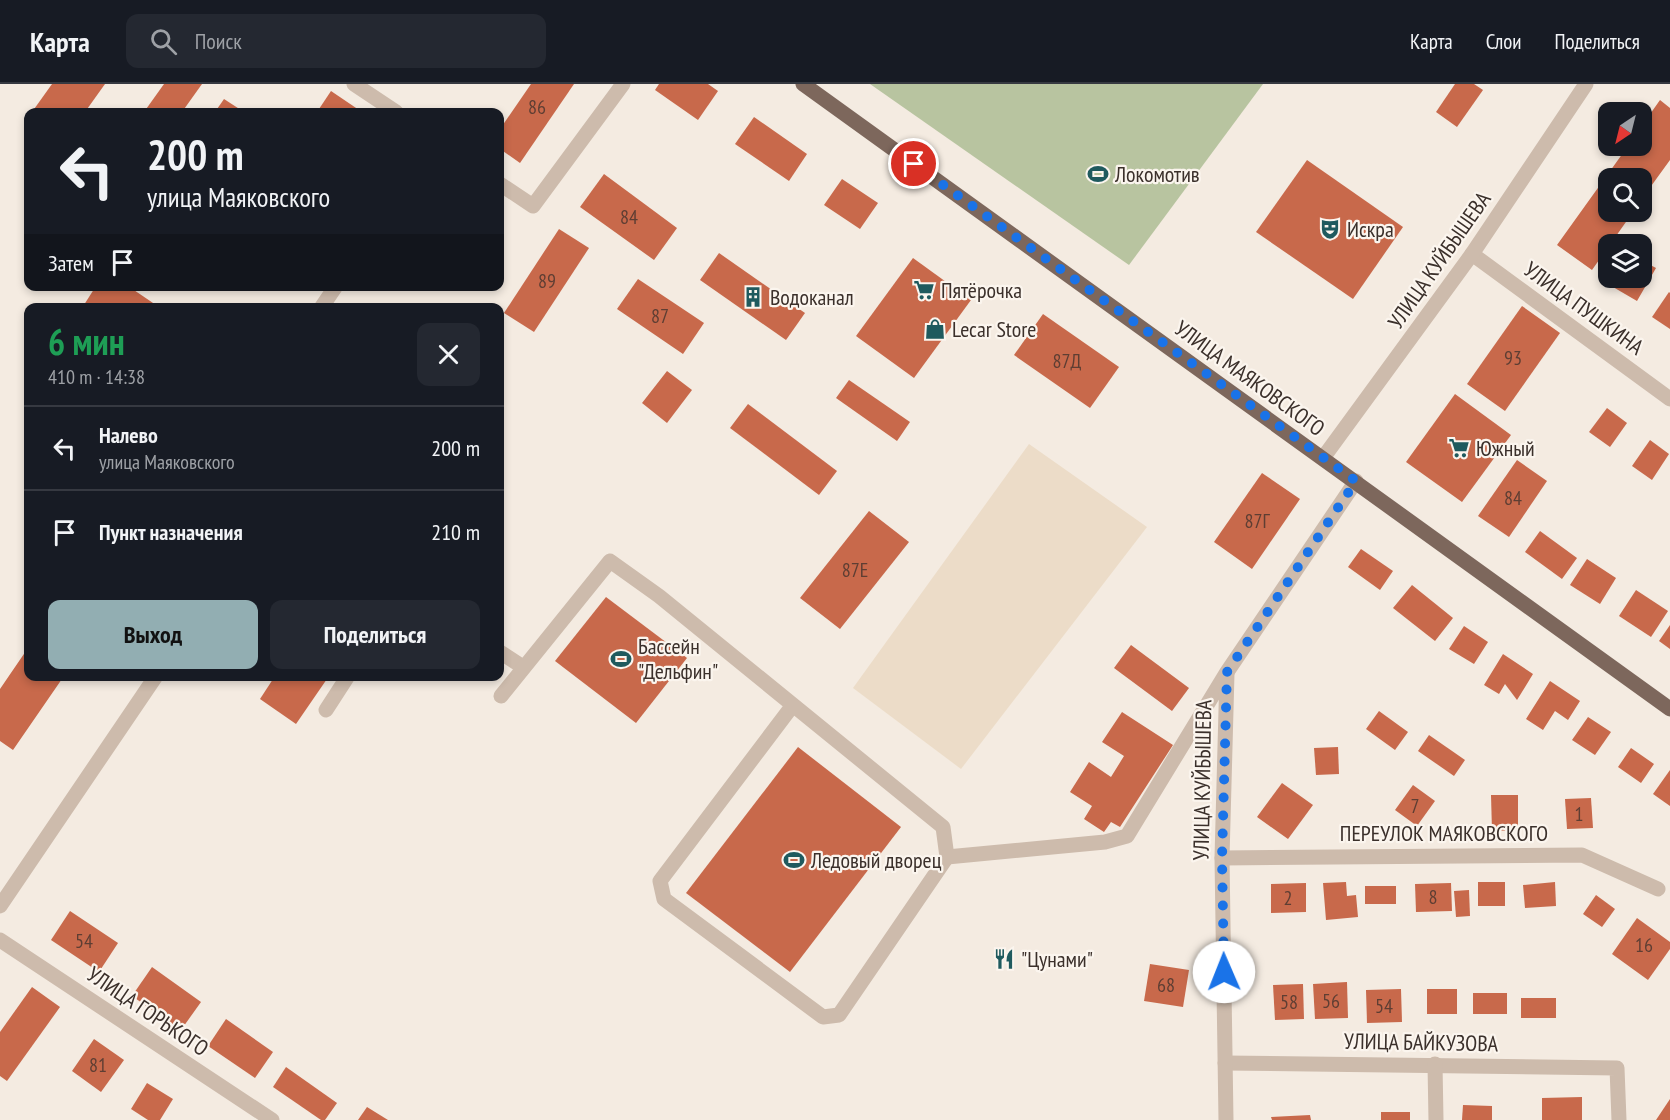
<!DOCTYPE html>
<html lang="ru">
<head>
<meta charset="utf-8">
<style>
	:root { --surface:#171b24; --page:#242831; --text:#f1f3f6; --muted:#9ea1a6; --line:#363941; --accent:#92aeb2 }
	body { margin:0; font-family:"PT Sans Narrow",sans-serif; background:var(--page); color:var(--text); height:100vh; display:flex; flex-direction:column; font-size:22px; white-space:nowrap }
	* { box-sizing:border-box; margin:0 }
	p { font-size:20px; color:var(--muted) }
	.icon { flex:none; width:33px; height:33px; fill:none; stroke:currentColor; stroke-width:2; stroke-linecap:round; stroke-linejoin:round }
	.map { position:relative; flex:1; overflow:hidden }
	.side { position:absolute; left:24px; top:219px; width:480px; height:378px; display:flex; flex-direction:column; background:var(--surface); border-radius:12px; box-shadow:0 3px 9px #0003 }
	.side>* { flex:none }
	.hud { position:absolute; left:24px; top:24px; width:480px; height:183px; border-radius:12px; box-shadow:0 3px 9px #0003; background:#171b24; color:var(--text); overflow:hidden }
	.needle { width:39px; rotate:215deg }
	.tools { position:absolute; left:1598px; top:18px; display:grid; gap:12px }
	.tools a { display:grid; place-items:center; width:54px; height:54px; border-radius:12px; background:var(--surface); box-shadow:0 3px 9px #0003; font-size:30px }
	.pin { position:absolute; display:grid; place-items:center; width:51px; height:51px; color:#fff; margin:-26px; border:3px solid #fff; border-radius:50%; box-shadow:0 2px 6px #0007 }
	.me { position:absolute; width:66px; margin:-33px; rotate:359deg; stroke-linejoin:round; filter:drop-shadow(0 0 4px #0008) }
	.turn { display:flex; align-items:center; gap:21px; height:126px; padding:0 24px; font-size:27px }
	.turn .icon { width:78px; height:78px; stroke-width:2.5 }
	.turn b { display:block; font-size:42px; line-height:51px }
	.then { display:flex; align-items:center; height:57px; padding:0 24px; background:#0003; gap:12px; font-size:22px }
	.round { display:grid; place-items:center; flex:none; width:63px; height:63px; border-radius:12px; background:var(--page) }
	.headline { display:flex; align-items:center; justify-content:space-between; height:102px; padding:0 24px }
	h1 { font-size:36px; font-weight:700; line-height:45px; color:#1e9e55 }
	.button { display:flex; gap:12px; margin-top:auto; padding:12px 24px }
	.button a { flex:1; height:69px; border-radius:12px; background:var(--accent); color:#111; font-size:24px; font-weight:700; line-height:69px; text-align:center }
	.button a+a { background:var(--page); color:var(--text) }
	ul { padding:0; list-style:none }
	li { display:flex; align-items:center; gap:18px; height:84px; padding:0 24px; border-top:2px solid var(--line) }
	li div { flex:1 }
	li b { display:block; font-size:22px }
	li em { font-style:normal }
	header { display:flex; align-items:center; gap:36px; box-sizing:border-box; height:84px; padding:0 30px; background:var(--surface); border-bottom:2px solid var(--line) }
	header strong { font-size:28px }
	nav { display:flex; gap:33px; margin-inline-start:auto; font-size:21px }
	.search { width:420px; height:54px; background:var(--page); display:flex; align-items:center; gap:15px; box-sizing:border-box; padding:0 21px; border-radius:12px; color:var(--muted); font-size:22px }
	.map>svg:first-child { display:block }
	.green { fill:#b8c4a0 }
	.plaza { fill:#ecdcc8 }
	.building { fill:#c8694b }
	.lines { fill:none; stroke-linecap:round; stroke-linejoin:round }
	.minor { stroke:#cdbbac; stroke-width:15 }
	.major { stroke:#7d675c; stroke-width:15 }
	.route { stroke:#1a73e8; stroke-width:10; stroke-dasharray:0 18 }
	.labels { text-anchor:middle; stroke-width:4.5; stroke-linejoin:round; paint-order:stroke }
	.number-label { font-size:20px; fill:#5e3e33 }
	.poi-label { font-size:22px; fill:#3b302b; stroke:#fbf5ee; text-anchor:start }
	.street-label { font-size:22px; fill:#3b302b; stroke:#fbf5ee }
</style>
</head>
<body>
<header>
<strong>Карта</strong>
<div class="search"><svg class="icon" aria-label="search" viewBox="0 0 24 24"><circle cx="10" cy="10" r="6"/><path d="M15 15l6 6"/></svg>Поиск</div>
<nav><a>Карта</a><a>Слои</a><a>Поделиться</a></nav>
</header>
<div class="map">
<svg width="1670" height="1036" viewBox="0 0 1670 1036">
	<rect width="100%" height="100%" fill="#f4ebe1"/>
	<polygon class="green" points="870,0 1263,0 1129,181"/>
	<polygon class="plaza" points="1029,360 1147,443 961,685 853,604"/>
	<g class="building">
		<polygon points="52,0 105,0 85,28 32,28"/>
		<polygon points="164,0 202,0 182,28 144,28"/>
		<polygon points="531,0 574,0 520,79 500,65 500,45"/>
		<polygon points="659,0 708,0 718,7 698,36 655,6"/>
		<polygon points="1455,0 1474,0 1483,6 1457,43 1436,28"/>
		<polygon points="331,7 362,28 317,28"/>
		<polygon points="224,15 244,28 215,28"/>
		<polygon points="1660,16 1670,24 1670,76 1641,116 1641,94 1608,94 1608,128 1633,128 1592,186 1557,161 1628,62 1641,62 1641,43"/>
		<polygon points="754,33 807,70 789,97 735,60"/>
		<polygon points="1307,76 1403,143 1353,215 1256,148"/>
		<polygon points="604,90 677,144 654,176 580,123"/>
		<polygon points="842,95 878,119 860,145 824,121"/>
		<polygon points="559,145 589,164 534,248 504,229"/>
		<polygon points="719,169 805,229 786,256 700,196"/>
		<polygon points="913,174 971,216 914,294 856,252"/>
		<polygon points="1641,176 1656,184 1637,217 1613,203 1618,194 1641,194"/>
		<polygon points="638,195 704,239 683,270 617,225"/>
		<polygon points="96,202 128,202 156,221 82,224"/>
		<polygon points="1669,208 1670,209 1670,245 1652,233"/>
		<polygon points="1522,222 1560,249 1505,327 1467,300"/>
		<polygon points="1043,230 1119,283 1090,324 1014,271"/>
		<polygon points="667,287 692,306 667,339 642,319"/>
		<polygon points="849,296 910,338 897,357 836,314"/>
		<polygon points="1455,310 1511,351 1462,418 1406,378"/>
		<polygon points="748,320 837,387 819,411 730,344"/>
		<polygon points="1607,324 1627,339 1610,363 1589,348"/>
		<polygon points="1650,356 1669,370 1652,396 1632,382"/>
		<polygon points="1517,376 1547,397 1509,453 1478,432"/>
		<polygon points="1262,389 1300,415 1252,485 1214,458"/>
		<polygon points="869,427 909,458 840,545 800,514"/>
		<polygon points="1540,447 1577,474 1562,495 1525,468"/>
		<polygon points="1361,465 1393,487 1380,506 1348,483"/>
		<polygon points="1587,475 1616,494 1600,520 1570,501"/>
		<polygon points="1412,501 1453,534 1435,557 1393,524"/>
		<polygon points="1636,506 1668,527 1651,553 1619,532"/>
		<polygon points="606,513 687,574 636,639 555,577"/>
		<polygon points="1670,541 1670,565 1659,557"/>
		<polygon points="1464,542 1488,558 1474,580 1449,565"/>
		<polygon points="1131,561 1189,604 1172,627 1114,584"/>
		<polygon points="28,564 28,592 64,592 13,666 0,657 0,605"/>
		<polygon points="1503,570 1533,590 1517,616 1505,600 1499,610 1484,601"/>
		<polygon points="275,592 329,592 296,640 260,615"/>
		<polygon points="1550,597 1580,617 1568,636 1555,627 1543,646 1526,635"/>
		<polygon points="1379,627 1408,648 1395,666 1366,645"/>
		<polygon points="1122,628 1173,661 1120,743 1111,738 1104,748 1084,735 1092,722 1070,708 1089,678 1111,693 1124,672 1102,658"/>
		<polygon points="1588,633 1611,648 1595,671 1572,656"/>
		<polygon points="1429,651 1465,676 1454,692 1418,667"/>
		<polygon points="798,663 901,743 790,888 686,809"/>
		<polygon points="1338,663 1339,690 1316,691 1314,664"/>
		<polygon points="1631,664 1654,680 1641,699 1618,683"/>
		<polygon points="1670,686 1670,722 1653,710"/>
		<polygon points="1282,699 1313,721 1288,755 1257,733"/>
		<polygon points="1413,701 1435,717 1417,742 1395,726"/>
		<polygon points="1491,711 1518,711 1518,746 1492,747"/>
		<polygon points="1591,714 1593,744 1567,745 1565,715"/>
		<polygon points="1346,798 1347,812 1356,811 1358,833 1326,836 1323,799"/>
		<rect x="1478" y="798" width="27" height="24"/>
		<polygon points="1555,798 1556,822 1525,824 1523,801"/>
		<polygon points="1306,799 1306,828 1271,829 1271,800"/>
		<polygon points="1451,799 1452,827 1416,828 1415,800"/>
		<rect x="1365" y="802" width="31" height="18"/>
		<polygon points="1469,806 1470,832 1456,833 1454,807"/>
		<polygon points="1596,811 1615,825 1602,843 1583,830"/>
		<polygon points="70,827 118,859 99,888 51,856"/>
		<polygon points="1637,834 1670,858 1670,865 1648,896 1612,870"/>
		<polygon points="1150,880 1189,886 1183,923 1144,917"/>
		<polygon points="152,883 201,918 181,946 132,912"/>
		<polygon points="1347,898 1348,934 1315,935 1313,900"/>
		<polygon points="1303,900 1304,935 1275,936 1273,901"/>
		<polygon points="32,903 60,923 7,997 0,992 0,948"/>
		<polygon points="1401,905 1402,938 1367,939 1366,906"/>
		<rect x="1427" y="905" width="30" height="25"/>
		<rect x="1473" y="909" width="34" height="21"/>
		<rect x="1521" y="914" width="35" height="20"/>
		<polygon points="226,935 273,968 255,994 208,962"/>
		<polygon points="94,955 124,976 101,1008 72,987"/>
		<polygon points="286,983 337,1019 325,1036 321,1036 273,1003"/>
		<polygon points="147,999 173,1015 160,1036 148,1036 131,1025"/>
		<polygon points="1582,1013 1582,1036 1542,1036 1542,1014"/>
		<polygon points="1670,1015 1670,1036 1656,1036"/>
		<polygon points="1463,1021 1492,1022 1492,1036 1462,1036"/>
		<polygon points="367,1023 388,1036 358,1036"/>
		<rect x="1381" y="1028" width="29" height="8"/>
		<polygon points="1310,1031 1311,1036 1272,1036 1271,1033"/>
	</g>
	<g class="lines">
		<g class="minor">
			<polyline points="354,0 396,28"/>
			<polyline points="500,100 533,122 623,0"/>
			<polyline points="1472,170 1670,315"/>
			<polyline points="321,224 336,202"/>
			<polyline points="1323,374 1472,170 1586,0"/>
			<polyline points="500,568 523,583"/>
			<polyline points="501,612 610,477 659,512 943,743 947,773 839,931 823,933 664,815 660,797 793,621"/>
			<polyline points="326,626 348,592"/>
			<polyline points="947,773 1105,758 1127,752 1227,588 1356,397"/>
			<polyline points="1222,774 1582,771 1658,805"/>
			<polyline points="0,822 156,592"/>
			<polyline points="0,856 272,1036"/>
			<polyline points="1225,979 1617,984 1619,1036"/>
			<polyline points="1435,980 1436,1036"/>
			<polyline points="1226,1036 1222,774 1227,589"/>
		</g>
		<polyline class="major" points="803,0 1670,625"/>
	</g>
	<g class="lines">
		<polyline class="route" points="914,80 1356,397 1227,588 1222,774 1224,888"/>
	</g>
	<defs>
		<g id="stadium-bare" transform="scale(1.62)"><path d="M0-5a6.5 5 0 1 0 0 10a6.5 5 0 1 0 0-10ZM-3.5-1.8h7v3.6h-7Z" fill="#1f5a5e" stroke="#fbf5ee" stroke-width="2.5" paint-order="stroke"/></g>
		<g id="theatre-bare" transform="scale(1.62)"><path d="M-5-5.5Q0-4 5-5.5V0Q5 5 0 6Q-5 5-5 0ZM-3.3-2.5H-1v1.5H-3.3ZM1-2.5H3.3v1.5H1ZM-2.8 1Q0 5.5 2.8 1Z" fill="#1f5a5e" stroke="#fbf5ee" stroke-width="2.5" paint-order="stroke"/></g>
		<g id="supermarket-bare" transform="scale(1.62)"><path d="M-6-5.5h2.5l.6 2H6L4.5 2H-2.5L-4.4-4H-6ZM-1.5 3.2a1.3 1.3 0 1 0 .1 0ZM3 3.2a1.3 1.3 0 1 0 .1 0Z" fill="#1f5a5e" stroke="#fbf5ee" stroke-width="2.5" paint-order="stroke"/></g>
		<g id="building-bare" transform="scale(1.62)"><path d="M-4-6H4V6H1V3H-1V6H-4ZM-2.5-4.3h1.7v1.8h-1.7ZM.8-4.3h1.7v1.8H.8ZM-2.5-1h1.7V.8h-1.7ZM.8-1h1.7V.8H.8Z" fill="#1f5a5e" stroke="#fbf5ee" stroke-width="2.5" paint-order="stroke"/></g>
		<g id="shop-bare" transform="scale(1.62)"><path d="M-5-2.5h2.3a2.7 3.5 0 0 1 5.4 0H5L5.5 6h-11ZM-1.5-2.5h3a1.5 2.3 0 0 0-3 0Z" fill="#1f5a5e" stroke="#fbf5ee" stroke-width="2.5" paint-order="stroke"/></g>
		<g id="restaurant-bare" transform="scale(1.62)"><path d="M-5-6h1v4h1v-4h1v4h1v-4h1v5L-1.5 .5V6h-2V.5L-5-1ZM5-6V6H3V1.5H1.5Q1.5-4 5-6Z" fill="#1f5a5e" stroke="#fbf5ee" stroke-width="2.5" paint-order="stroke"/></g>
	</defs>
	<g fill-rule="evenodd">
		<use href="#stadium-bare" x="1098" y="90"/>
		<use href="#theatre-bare" x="1330" y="145"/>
		<use href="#supermarket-bare" x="924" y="206"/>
		<use href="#building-bare" x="753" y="213"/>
		<use href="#shop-bare" x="935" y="245"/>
		<use href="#supermarket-bare" x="1459" y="364"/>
		<use href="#stadium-bare" x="621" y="575"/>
		<use href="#stadium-bare" x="794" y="776"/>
		<use href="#restaurant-bare" x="1004" y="875"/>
	</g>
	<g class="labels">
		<g class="number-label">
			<text x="537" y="30">86</text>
			<text x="629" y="140">84</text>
			<text x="547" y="204">89</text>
			<text x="660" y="239">87</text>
			<text x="1513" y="281">93</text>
			<text x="1067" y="284">87Д</text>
			<text x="1513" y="421">84</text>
			<text x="1257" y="444">87Г</text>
			<text x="855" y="493">87Е</text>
			<text x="1415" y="729">7</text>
			<text x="1579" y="737">1</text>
			<text x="1433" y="820">8</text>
			<text x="1288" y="821">2</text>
			<text x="84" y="864">54</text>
			<text x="1644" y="868">16</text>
			<text x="1166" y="908">68</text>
			<text x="1331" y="924">56</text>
			<text x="1289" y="925">58</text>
			<text x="1384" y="929">54</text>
			<text x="98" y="988">81</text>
		</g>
		<g class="poi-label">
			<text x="1115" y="98">Локомотив</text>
			<text x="1347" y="153">Искра</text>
			<text x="941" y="214">Пятёрочка</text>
			<text x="770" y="221">Водоканал</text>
			<text x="952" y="253">Lecar Store</text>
			<text x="1476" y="372">Южный</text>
			<text x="638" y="570">Бассейн<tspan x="638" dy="25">"Дельфин"</tspan></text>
			<text x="811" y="784">Ледовый дворец</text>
			<text x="1021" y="883">"Цунами"</text>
		</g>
		<g class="street-label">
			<text transform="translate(1439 176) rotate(-55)" y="8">УЛИЦА КУЙБЫШЕВА</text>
			<text transform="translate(1584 224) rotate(36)" y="8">УЛИЦА ПУШКИНА</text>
			<text transform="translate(1250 294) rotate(36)" y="8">УЛИЦА МАЯКОВСКОГО</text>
			<text transform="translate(1202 696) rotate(-89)" y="8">УЛИЦА КУЙБЫШЕВА</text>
			<text x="1444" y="757">ПЕРЕУЛОК МАЯКОВСКОГО</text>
			<text transform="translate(148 927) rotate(34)" y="8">УЛИЦА ГОРЬКОГО</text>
			<text transform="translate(1421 958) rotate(1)" y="8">УЛИЦА БАЙКУЗОВА</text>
		</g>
	</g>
</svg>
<div class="tools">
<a><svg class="needle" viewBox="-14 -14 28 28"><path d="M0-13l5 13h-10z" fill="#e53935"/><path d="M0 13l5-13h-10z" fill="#9ea1a6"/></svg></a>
<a><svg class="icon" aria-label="search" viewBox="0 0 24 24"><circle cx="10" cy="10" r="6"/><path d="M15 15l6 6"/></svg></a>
<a><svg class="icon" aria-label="layers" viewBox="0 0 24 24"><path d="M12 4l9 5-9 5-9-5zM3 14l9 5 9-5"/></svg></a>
</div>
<div class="pin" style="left:914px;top:80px;background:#d93025"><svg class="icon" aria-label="arrive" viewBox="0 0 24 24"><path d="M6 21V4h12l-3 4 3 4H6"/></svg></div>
<svg class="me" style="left:1224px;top:888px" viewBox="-20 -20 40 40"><circle r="19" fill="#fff"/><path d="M0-13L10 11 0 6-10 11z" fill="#1a73e8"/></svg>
<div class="hud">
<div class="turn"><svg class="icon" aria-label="left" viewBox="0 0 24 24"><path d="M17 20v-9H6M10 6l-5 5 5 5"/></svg><div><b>200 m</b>улица Маяковского</div></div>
<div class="then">Затем<svg class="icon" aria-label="arrive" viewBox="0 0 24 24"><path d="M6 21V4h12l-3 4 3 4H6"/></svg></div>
</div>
<section class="side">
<div class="headline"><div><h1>6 мин</h1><p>410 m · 14:38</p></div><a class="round"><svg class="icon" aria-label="close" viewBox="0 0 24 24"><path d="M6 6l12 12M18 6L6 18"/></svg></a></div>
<ul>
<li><svg class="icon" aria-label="left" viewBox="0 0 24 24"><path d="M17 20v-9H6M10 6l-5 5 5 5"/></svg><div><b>Налево</b><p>улица Маяковского</p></div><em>200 m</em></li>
<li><svg class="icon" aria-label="arrive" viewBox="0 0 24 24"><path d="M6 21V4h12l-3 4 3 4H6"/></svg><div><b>Пункт назначения</b></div><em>210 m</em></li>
</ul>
<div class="button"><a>Выход</a><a>Поделиться</a></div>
</section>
</div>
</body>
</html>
